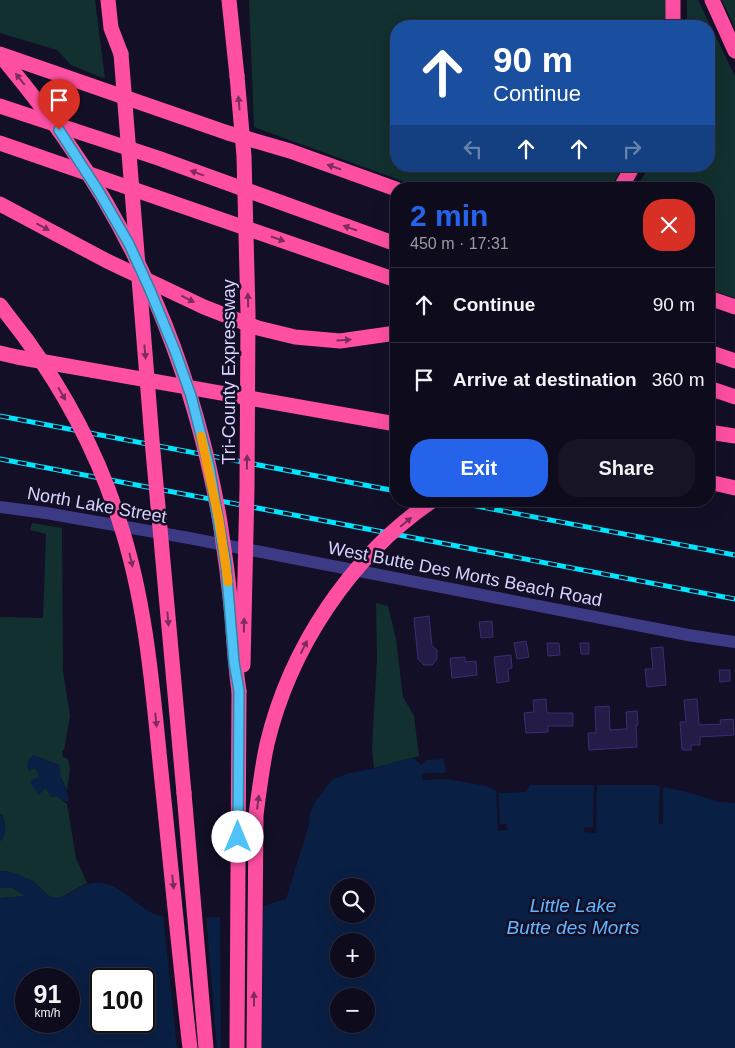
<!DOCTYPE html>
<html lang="en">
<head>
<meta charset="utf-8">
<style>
	:root { --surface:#0e0b1c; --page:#171425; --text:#f1f3f6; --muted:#9b9ba3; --line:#2e2b3b; --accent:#2563eb }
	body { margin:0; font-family:Arial,sans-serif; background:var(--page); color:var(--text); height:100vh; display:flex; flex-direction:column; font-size:19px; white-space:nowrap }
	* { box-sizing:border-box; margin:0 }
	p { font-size:16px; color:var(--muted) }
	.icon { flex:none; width:28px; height:28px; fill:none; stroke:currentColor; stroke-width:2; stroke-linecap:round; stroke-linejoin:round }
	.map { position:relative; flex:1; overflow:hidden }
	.drawer { position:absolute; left:390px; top:182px; width:325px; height:325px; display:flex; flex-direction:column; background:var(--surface); border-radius:20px; box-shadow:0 5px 20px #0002,0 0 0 1px var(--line) }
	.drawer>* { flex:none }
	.banner { position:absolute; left:390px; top:20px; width:325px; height:152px; border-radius:20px; box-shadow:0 5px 20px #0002,0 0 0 1px var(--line); background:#1a4fa0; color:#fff; overflow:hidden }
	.tools { position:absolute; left:330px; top:878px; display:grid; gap:10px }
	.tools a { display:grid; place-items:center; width:45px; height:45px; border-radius:50%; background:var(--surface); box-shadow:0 5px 20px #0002,0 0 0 1px var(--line); font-size:25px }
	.speed { position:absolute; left:15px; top:968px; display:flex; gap:10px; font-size:25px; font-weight:700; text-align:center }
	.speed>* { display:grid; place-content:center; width:65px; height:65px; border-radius:50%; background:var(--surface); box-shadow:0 5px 20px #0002,0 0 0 1px var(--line); line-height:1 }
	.speed small { font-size:12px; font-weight:400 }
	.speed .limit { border:2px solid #111; border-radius:8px; background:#fff; color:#111 }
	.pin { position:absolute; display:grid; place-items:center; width:42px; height:42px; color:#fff; margin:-51px -21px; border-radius:50% 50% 50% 0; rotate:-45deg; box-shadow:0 0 5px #0007 }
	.pin .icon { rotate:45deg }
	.me { position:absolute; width:55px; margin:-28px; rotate:0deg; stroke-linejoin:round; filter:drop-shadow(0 0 4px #0008) }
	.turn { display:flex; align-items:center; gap:18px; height:105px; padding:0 20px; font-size:22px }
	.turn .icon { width:65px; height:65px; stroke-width:2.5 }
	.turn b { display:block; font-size:35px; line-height:42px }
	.lanes { display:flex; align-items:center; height:48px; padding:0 20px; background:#0003; justify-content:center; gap:25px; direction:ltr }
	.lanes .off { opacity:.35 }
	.round { display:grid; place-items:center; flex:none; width:52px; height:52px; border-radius:20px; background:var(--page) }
	.headline { display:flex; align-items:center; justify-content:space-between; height:85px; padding:0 20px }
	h1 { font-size:30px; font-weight:700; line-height:38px; color:var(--accent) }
	.cta { display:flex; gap:10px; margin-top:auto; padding:10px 20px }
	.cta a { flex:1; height:58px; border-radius:20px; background:var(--accent); color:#fff; font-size:20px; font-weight:700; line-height:58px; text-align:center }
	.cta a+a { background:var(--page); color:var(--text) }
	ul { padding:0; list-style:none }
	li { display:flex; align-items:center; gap:15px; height:75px; padding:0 20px; border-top:1px solid var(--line) }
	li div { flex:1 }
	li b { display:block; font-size:19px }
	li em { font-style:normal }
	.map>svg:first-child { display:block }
	.green { fill:#12302f }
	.water { fill:#0a1f44; fill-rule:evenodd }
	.pier { fill:#130f26 }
	.building { fill:#241b47; stroke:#3b2d73 }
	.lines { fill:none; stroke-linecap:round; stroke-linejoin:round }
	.minor { stroke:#3d3a85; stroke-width:12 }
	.highway { stroke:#ff4fa3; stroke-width:15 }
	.rail-casing { stroke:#00e5ff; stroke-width:5 }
	.rail { stroke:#130f26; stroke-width:3; stroke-dasharray:9; stroke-linecap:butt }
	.highway-bridge { stroke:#ff4fa3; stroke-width:15 }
	.oneway { fill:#7d2c5e }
	.route-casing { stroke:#337fa1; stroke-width:12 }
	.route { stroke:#4fc3f7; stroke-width:9 }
	.slow { stroke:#f59e0b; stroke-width:9 }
	.labels { text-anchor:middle; stroke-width:5; stroke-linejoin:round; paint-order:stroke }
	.street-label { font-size:18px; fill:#d9d4ff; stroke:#130f26 }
	.water-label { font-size:19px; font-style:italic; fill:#62b6ff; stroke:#130f26 }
</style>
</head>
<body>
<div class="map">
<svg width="735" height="1048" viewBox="0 0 735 1048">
	<rect width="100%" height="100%" fill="#130f26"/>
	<g class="green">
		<polygon points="0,0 95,0 105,79 71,65 57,50 0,33"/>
		<polygon points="249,0 666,0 666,26 396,26 396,166 624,166 609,189 424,189 254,127"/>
		<polygon points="687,0 698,0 735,76 735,298 709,289 709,189 635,189 650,166 709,166 709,26 687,26"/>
		<polygon points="722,0 735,0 735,29"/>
		<polygon points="32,523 62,528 63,671 70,716 64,750 62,750 63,757 68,759 70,769 67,791 60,775 59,765 33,755 33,768 37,770 40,781 52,797 57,796 67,804 76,858 87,883 60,898 50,897 35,883 7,871 0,871 0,841 3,838 5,823 2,814 0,814 0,617 43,618 46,534 30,530"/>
		<polygon points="376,603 388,606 396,639 403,697 414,716 419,756 374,768 372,748 377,659"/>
		<polygon points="0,888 13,888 26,896 0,898"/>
	</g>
	<g class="water">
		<polygon points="33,755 59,765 60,775 69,798 68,801 64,801 57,796 52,797 45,788 39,795 30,783 31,780 39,777 37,770 33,768 30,772 27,768 28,760"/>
		<path d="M414,758L421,765L426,760L444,759L446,773H427L422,775V779L423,780L447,779L486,786L501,793L526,792L530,785H654L687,792L719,802L735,803V1048H0V898L25,896L13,888H0V871C13,871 25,876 36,883C41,888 46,896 53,897C71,900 80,879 103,883C124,887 135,906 155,914C176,923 231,917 253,910C264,906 274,902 286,899L309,825L310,814L314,803L333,779L349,773L377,768L394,762ZM339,886H366V914H339ZM339,941H366V969H339ZM26,979H69V1021H26ZM101,979H144V1021H101ZM339,996H366V1024H339Z"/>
		<path d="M0,814H2C5,823 9,834 0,841Z"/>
	</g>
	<g class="pier">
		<polygon points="594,783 597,783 596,833 584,832 584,827 593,827"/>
		<polygon points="660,784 663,784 663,823 659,824"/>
		<polygon points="496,789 498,789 500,824 506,824 507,830 498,831"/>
		<polygon points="263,903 262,1048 221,1048 220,913 251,908"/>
		<polygon points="163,914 182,917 206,915 217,1048 177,1048"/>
	</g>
	<g class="building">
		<polygon points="429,616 432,646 437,650 437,659 432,665 424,665 418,659 414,618"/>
		<polygon points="492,621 493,637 481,638 479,622"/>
		<polygon points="526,641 529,657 517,659 514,643"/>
		<polygon points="547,643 559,643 560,655 548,656"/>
		<polygon points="580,643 589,643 589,654 581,654"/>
		<polygon points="663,647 666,685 647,687 645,669 653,669 651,648"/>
		<polygon points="511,655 512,668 508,669 509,681 497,683 494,657"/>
		<polygon points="465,657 465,662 476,661 477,675 452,678 450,658"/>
		<polygon points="719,670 730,670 730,681 720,682"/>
		<polygon points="546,699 547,713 573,713 573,726 548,726 548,732 526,733 524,713 534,712 533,700"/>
		<polygon points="697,699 699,725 721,724 720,720 733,719 734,735 700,737 700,745 691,745 691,750 682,750 680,722 686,722 684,700"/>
		<polygon points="609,706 610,730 627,729 626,712 637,711 638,725 636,725 637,747 589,750 588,733 596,733 595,707"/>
	</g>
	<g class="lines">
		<polyline class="minor" points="0,507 46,513 189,538 688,635 735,642"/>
		<g class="highway">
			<polyline points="108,0 111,28 121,54"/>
			<polyline points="229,0 237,76"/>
			<polyline points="712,0 735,51"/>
			<polyline points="673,26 673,0"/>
			<polyline points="0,54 228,133 290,151 396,189"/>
			<polyline points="0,106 158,158 396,244"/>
			<polyline points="0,143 396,280"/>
			<polyline points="620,189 633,166"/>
			<polyline points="0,204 107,261 204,307 258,328 295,337 340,341 396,333"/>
			<polyline points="709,298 735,307"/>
			<polyline points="0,305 26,339"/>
			<polyline points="709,352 735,361"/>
			<polyline points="0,353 17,357 396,424"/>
			<polyline points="709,388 735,397"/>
			<polyline points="709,432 735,436"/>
			<polyline points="709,482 735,488"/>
			<polyline points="184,793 206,1048"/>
			<polyline points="237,1048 239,691"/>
		</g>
		<g class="rail-casing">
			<g id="rail">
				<polyline points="0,416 396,491"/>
				<polyline points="0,459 735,599"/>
				<polyline points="450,501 735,555"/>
			</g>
		</g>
		<use href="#rail" class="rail"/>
		<g class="highway-bridge">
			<polyline points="121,54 152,440 184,793"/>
			<path d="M0,55C24,84 48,114 69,145C147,256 197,388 220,522C225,553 229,584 232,615C234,641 235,666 239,691"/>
			<polyline points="237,76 244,156 248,313 247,488 243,665"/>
			<path d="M26,339C66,394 98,455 119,520C145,598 152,681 160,762C170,857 179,953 190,1048"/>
			<path d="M254,1048L256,815C259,791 262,767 267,744C290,648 350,557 432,501"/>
		</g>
	</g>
	<defs><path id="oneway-solid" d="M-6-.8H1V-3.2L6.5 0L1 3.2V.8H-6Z" transform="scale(1.25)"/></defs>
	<g class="oneway">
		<use href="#oneway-solid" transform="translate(20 79) rotate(-129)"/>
		<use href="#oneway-solid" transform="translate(239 103) rotate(-95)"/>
		<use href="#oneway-solid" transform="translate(334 167) rotate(-161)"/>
		<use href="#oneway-solid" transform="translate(197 173) rotate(-160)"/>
		<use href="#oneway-solid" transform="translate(43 227) rotate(28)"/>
		<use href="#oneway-solid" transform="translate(350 228) rotate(-161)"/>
		<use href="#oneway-solid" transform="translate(278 239) rotate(19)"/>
		<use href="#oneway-solid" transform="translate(188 299) rotate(27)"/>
		<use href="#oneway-solid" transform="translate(248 300) rotate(-91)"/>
		<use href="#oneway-solid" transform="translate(344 340) rotate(-4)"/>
		<use href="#oneway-solid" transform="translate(145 352) rotate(85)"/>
		<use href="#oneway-solid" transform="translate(62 394) rotate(60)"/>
		<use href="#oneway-solid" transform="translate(247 462) rotate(-89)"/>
		<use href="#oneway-solid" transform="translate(406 522) rotate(-39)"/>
		<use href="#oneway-solid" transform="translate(131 560) rotate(77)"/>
		<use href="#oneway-solid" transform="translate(168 619) rotate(85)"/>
		<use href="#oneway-solid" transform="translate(244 625) rotate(-89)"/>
		<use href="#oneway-solid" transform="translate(304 647) rotate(-64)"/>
		<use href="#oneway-solid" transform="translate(156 720) rotate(84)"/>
		<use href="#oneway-solid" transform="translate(258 802) rotate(-83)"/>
		<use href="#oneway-solid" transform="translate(173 882) rotate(84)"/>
		<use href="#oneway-solid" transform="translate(254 999) rotate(-90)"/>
	</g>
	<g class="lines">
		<g class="route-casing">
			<polyline id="route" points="59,130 99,192 129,244 150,290 175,351 191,396 209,466 226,565 234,662 239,691 238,837"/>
		</g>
		<use href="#route" class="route"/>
		<polyline class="slow" points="201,436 219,520 228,582"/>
	</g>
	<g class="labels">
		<g class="street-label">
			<text transform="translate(229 372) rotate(-90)" y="6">Tri-County Expressway</text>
			<text transform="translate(97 505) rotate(10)" y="6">North Lake Street</text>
			<text transform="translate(465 574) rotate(11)" y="6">West Butte Des Morts Beach Road</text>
		</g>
		<g class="water-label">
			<text x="573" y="912">Little Lake<tspan x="573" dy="22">Butte des Morts</tspan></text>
		</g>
	</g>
</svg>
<div class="tools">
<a><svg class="icon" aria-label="search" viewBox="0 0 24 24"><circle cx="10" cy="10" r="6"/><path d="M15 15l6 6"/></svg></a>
<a>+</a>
<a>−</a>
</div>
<div class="speed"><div>91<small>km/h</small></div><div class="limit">100</div></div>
<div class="pin" style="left:59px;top:130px;background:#d93025"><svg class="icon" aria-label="arrive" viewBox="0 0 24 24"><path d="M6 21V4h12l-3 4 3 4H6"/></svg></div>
<svg class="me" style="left:238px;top:837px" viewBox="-20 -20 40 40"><circle r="19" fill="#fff"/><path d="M0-13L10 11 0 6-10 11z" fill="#4fc3f7"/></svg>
<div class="banner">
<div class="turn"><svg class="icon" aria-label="ahead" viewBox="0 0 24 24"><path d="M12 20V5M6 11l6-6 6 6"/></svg><div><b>90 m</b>Continue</div></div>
<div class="lanes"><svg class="icon off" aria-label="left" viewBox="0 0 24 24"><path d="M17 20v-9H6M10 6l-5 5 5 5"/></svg><svg class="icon" aria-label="ahead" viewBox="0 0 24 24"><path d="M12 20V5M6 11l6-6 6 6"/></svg><svg class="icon" aria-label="ahead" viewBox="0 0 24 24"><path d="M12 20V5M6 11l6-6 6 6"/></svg><svg class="icon off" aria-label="right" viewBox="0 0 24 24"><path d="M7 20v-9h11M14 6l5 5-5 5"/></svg></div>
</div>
<section class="drawer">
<div class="headline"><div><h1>2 min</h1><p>450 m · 17:31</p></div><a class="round" style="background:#d93025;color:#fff"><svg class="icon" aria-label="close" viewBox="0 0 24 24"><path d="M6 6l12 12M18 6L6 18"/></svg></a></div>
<ul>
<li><svg class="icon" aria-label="ahead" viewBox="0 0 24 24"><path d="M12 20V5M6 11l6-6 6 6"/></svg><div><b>Continue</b></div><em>90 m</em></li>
<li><svg class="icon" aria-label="arrive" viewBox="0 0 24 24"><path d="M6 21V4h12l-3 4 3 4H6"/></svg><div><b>Arrive at destination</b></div><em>360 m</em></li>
</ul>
<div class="cta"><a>Exit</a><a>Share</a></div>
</section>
</div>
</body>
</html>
